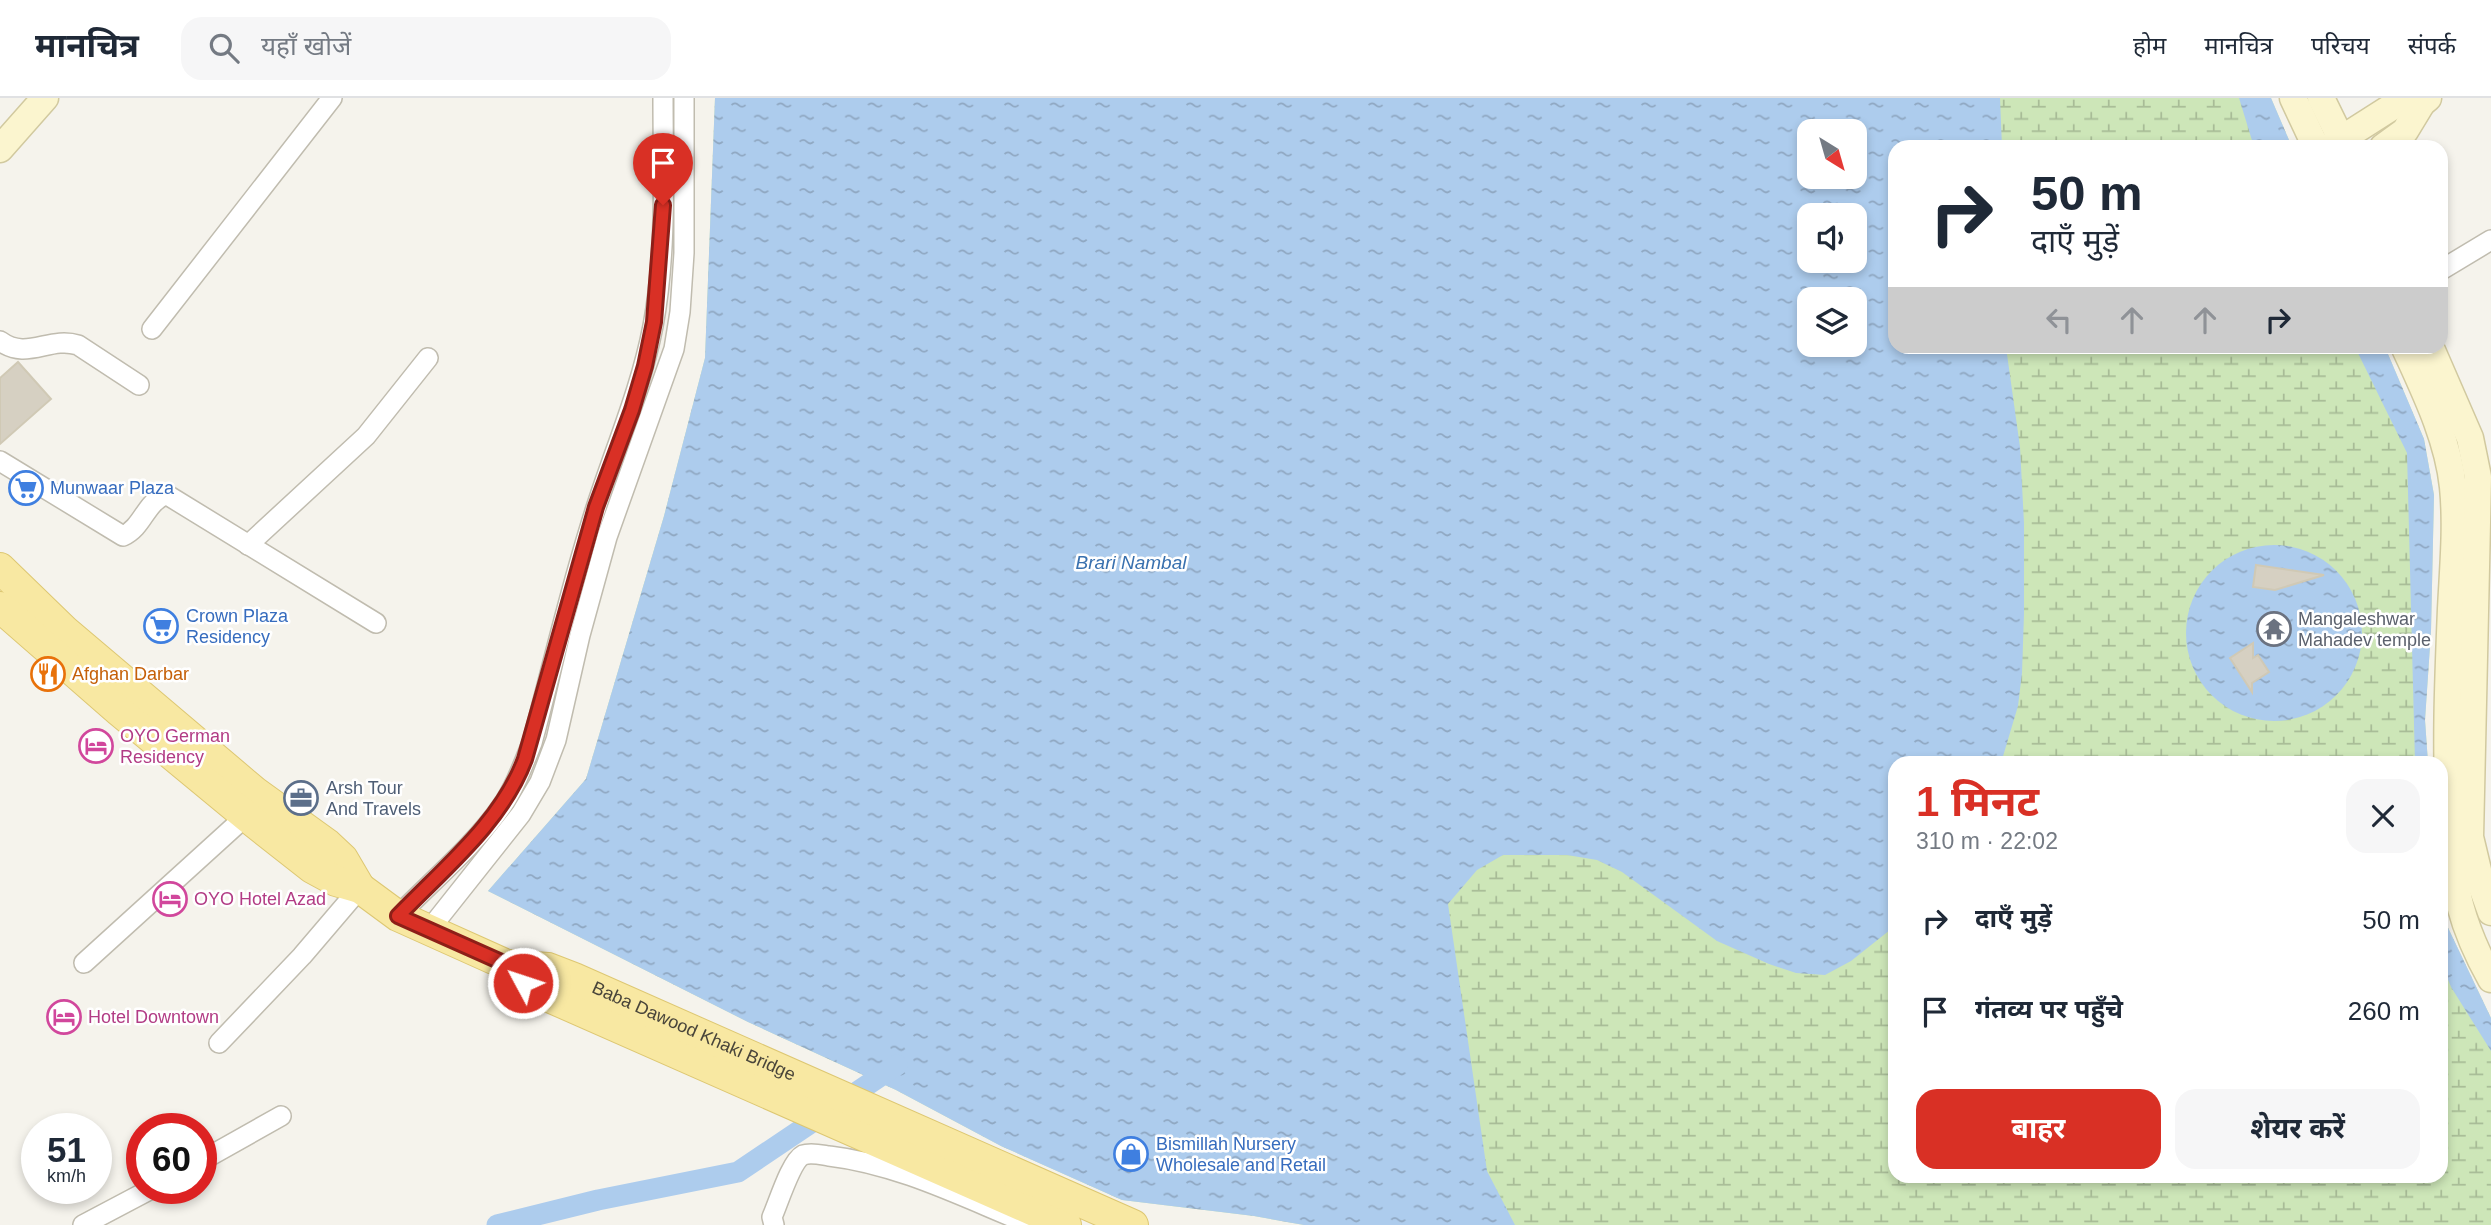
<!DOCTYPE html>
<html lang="hi">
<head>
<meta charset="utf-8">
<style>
	:root { --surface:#fff; --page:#f6f6f7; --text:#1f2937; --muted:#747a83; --line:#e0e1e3; --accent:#d93025 }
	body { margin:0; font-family:Helvetica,"Noto Sans Devanagari",sans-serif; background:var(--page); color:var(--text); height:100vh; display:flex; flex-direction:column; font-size:26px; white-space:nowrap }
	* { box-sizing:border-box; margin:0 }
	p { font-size:23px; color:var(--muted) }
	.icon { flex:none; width:38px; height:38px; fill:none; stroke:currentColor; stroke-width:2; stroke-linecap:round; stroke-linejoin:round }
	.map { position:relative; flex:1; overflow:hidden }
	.details { position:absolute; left:1888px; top:658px; width:560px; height:427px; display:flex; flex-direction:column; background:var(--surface); border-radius:21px; box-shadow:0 4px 10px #0003 }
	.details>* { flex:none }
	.banner { position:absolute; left:1888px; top:42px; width:560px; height:214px; border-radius:21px; box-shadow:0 4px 10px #0003; background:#fff; color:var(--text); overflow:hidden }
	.needle { width:46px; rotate:143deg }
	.tools { position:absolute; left:1797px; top:21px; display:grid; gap:14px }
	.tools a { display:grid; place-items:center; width:70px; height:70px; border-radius:14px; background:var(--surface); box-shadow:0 4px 10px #0003; font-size:35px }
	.speed { position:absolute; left:21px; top:1015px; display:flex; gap:14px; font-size:35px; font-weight:700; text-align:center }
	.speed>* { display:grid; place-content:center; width:91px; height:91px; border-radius:50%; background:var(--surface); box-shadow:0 4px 10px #0003; line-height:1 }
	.speed small { font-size:18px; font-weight:400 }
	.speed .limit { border:10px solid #d22; background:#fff; color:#111 }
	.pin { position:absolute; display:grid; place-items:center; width:60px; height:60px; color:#fff; margin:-72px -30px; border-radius:50% 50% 50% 0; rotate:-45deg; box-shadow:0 0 7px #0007 }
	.pin .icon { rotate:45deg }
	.me { position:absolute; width:77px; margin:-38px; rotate:310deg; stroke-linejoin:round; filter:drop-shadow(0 0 5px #0008) }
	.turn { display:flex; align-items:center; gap:24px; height:147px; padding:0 28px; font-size:32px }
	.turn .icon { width:91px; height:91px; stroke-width:2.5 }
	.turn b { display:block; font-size:49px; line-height:60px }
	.lanes { display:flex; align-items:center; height:66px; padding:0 28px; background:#0003; justify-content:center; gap:35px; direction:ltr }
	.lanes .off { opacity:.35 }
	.round { display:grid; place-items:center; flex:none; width:74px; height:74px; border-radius:21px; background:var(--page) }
	.head { display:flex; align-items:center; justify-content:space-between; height:119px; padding:0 28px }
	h1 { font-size:42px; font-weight:700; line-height:52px; color:var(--accent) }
	.cta { display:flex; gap:14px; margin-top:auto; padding:14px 28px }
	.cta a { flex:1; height:80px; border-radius:21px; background:var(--accent); color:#fff; font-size:28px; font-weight:700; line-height:80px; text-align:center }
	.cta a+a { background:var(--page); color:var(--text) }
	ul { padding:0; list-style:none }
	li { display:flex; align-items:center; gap:21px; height:91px; padding:0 28px }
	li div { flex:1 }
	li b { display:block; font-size:26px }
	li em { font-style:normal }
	header { display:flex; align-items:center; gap:42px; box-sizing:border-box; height:98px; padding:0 35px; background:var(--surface); border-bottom:2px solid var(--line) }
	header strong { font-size:33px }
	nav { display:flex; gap:38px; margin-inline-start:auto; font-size:24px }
	.search { width:490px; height:63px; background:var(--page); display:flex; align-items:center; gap:18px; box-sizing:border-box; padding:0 24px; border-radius:21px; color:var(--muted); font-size:26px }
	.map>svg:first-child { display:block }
	.wetland { fill:url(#wetland-marsh); fill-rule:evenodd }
	.water { fill:url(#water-ripples); fill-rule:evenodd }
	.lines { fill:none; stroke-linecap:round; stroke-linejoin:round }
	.canal { stroke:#adcced; stroke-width:21 }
	.building { fill:#d6d0c2; stroke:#d0c9b5; stroke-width:2 }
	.street-casing { stroke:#c0bcaf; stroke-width:22 }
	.secondary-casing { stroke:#d1c99f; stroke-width:29 }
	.primary-casing { stroke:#ddc772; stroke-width:32 }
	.street { stroke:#fff; stroke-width:19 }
	.secondary { stroke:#fbf5cf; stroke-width:26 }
	.primary { stroke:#f8e8a2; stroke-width:30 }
	.route-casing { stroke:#8d1f18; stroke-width:18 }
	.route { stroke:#d93025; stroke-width:12 }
	.labels { text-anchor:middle; stroke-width:5; stroke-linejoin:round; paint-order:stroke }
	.shop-label { font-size:18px; fill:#366cbe; stroke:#fff; text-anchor:start }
	.worship-label { font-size:18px; fill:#5b616d; stroke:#fff; text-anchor:start }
	.food-label { font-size:18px; fill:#c56008; stroke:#fff; text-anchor:start }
	.hotel-label { font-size:18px; fill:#b23c85; stroke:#fff; text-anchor:start }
	.service-label { font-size:18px; fill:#4e5e75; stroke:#fff; text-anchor:start }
	.street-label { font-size:18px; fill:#49453a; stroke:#fff }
	.water-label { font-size:19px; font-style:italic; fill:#3971af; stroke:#fff }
</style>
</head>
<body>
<header>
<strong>मानचित्र</strong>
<div class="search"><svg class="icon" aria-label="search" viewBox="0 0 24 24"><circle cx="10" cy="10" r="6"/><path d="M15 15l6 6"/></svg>यहाँ खोजें</div>
<nav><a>होम</a><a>मानचित्र</a><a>परिचय</a><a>संपर्क</a></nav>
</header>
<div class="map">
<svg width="2491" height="1127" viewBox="0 0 2491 1127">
	<defs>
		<pattern id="wetland-marsh" width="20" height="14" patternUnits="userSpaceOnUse" patternTransform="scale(1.75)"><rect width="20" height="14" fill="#cde6b8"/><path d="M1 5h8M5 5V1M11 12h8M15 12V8" fill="none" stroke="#a8bc97"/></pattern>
		<pattern id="water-ripples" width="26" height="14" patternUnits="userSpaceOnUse" patternTransform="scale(1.75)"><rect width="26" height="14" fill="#adcced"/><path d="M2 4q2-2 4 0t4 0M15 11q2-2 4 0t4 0" fill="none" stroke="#8fa7c1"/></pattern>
	</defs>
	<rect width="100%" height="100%" fill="#f5f3ec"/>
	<path class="wetland" d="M715,0H2271L2292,49H1895V248L2385,249L2424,341L2434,397L2431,533L2425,622L2428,665H1895V1078H2441V815L2491,920V1127H1304L1254,1118L1122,1102L1001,1048L896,992L748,924L488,793L586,681L664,418L705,260ZM1810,33H1855V79H1810ZM1810,117H1855V163H1810ZM1810,201H1855V247H1810Z"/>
	<g class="water">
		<path d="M715,0H2000L2002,49H1895V248L2006,249L2020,349L2024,425V516L2022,575L2018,608L2001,665H1895V828L1851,863L1825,877L1796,875L1769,866L1717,843L1622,774L1597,762L1567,757H1503L1477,772L1448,806L1487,1073L1515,1127H1304L1254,1118L1122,1102L1001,1048L896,992L748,924L488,793L586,681L664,418L705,260ZM1855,33V79H1810V33ZM1855,117V163H1810V117ZM1855,201V247H1810V201Z"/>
		<polygon points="2239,0 2271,0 2292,49 2254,49"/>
		<polygon points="2355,249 2385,249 2424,341 2434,397 2431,533 2425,622 2428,665 2415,665 2407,355"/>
		<circle cx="2274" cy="535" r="88"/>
		<polygon points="2441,815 2491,920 2491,953 2451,889 2441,864"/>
	</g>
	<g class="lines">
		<polyline class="canal" points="497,1127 598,1102 738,1074 897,967"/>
	</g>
	<g class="building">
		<polygon points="18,264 51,301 0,346 0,280"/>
		<polygon points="2256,467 2324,477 2275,492 2253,489"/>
		<polygon points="2253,545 2253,560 2258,557 2269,574 2252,585 2252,594 2230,560"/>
	</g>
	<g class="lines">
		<g class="street-casing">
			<g id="street">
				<polyline points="2441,172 2491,142"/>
				<polyline points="152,231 332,0"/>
				<path d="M0,243C27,263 49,238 78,247L139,287"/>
				<path d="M0,363L123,438C143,429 145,405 165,397L169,398L376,525"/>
				<polyline points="248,447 366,338 428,260"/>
				<path d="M398,818C431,784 476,746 502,708C515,689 523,667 532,645C553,567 571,487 596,410C616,348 641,291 653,228C667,153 663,75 663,0"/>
				<polyline points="429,832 521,716 540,684 556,642 580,537 607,439 674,251 680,214 684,155 684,0"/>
				<polyline points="84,865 246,718"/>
				<polyline points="219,945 302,858 360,790"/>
				<polyline points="201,1063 281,1018"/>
				<polyline points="83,1127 153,1090"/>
				<path d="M774,1127L772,1119C778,1106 791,1063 803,1057C811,1054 822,1057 829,1058C898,1066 963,1099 1027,1125"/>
			</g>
		</g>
		<g class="secondary-casing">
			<g id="secondary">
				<polyline points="2293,0 2316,49"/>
				<polyline points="2321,0 2345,49"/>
				<polyline points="2329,49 2398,5 2422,5"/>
				<polyline points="2383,49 2405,33 2422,5 2428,0"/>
				<polyline points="0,51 45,0"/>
				<path d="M2404,248C2424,292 2448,340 2453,389C2457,429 2453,470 2451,511C2448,583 2445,656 2450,728C2452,755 2454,782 2460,807C2467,833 2478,858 2491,881"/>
				<polyline points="2430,248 2470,340 2478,379 2470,739 2482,789 2491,814"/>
			</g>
		</g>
		<g class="primary-casing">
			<g id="primary">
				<polyline points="0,470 65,533 255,694 327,746 343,761 360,790"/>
				<polyline points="0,509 119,613 246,718 312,770 336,783 360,790 398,818 507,867 523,885 540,895 1066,1127"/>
				<path id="s1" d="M507,867L548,870L574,880L1133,1127"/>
			</g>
		</g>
		<use href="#street" class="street"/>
		<use href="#secondary" class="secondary"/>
		<use href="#primary" class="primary"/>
	</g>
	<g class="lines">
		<g class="route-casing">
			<path id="route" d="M523,885L508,867L398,818C444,770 501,725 525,661L596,409L632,312L645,268L654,224L663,107"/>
		</g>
		<use href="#route" class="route"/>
	</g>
	<defs>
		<g id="supermarket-ring" transform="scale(1.75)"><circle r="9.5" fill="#fff" stroke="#3f7fe0" stroke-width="1.5"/><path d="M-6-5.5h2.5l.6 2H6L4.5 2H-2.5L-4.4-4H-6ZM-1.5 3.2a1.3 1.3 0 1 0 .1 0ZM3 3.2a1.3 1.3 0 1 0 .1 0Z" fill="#3f7fe0"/></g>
		<g id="temple-ring" transform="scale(1.75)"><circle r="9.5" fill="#fff" stroke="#6b7280" stroke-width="1.5"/><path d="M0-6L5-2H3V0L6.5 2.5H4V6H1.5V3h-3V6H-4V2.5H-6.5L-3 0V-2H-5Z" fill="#6b7280"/></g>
		<g id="restaurant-ring" transform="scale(1.75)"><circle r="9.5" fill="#fff" stroke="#e8710a" stroke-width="1.5"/><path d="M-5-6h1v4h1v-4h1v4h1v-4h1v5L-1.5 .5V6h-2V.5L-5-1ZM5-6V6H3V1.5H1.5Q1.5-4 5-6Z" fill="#e8710a"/></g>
		<g id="hotel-ring" transform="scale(1.75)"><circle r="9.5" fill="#fff" stroke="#d1479c" stroke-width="1.5"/><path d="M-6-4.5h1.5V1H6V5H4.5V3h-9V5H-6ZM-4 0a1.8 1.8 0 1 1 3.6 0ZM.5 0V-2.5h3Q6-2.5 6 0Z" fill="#d1479c"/></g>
		<g id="office-ring" transform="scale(1.75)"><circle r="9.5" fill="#fff" stroke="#5c6f8a" stroke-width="1.5"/><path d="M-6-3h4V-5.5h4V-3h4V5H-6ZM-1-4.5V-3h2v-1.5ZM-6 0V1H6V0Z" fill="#5c6f8a"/></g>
		<g id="shop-ring" transform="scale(1.75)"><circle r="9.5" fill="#fff" stroke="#3f7fe0" stroke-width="1.5"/><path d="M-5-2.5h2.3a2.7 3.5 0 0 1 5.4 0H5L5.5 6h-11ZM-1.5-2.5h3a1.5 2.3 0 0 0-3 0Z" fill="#3f7fe0"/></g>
	</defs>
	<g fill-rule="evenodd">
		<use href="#supermarket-ring" x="26" y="390"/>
		<use href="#supermarket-ring" x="161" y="528"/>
		<use href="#temple-ring" x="2274" y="531"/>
		<use href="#restaurant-ring" x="48" y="576"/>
		<use href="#hotel-ring" x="96" y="648"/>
		<use href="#office-ring" x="301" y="700"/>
		<use href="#hotel-ring" x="170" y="801"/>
		<use href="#hotel-ring" x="64" y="919"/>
		<use href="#shop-ring" x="1131" y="1056"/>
	</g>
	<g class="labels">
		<g class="shop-label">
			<text x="50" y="396">Munwaar Plaza</text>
			<text x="186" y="524">Crown Plaza<tspan x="186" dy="21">Residency</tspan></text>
			<text x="1156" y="1052">Bismillah Nursery<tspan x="1156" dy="21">Wholesale and Retail</tspan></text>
		</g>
		<g class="worship-label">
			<text x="2298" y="527">Mangaleshwar<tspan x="2298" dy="21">Mahadev temple</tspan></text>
		</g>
		<g class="food-label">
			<text x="72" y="582">Afghan Darbar</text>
		</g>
		<g class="hotel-label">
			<text x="120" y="644">OYO German<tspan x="120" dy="21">Residency</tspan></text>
			<text x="194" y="807">OYO Hotel Azad</text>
			<text x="88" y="925">Hotel Downtown</text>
		</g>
		<g class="service-label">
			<text x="326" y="696">Arsh Tour<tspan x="326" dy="21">And Travels</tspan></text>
		</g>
		<g class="street-label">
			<text dy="6" stroke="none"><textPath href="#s1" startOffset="200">Baba Dawood Khaki Bridge</textPath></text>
		</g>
		<g class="water-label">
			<text x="1131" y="471">Brari Nambal</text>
		</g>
	</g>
</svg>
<div class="tools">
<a><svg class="needle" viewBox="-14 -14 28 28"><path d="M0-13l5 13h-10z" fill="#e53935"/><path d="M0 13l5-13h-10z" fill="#747a83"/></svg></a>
<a><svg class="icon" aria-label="sound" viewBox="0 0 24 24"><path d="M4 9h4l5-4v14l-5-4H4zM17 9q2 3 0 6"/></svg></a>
<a><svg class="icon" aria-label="layers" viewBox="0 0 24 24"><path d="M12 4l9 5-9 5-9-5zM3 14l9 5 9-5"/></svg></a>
</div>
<div class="speed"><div>51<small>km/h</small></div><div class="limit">60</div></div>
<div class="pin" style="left:663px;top:107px;background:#d93025"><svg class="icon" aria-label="arrive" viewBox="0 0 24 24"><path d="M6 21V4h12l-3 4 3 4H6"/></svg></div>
<svg class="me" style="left:523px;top:885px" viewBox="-20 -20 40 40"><circle r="17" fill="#d93025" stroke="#fff" stroke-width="3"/><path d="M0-11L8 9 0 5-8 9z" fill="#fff"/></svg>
<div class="banner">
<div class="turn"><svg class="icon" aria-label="right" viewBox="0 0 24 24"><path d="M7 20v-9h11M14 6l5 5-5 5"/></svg><div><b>50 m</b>दाएँ मुड़ें</div></div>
<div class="lanes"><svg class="icon off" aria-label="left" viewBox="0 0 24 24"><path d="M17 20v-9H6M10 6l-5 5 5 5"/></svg><svg class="icon off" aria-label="ahead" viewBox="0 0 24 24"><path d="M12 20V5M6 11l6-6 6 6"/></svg><svg class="icon off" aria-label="ahead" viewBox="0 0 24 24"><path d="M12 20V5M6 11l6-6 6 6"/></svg><svg class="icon" aria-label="right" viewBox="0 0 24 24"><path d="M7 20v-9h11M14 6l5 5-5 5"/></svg></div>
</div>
<section class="details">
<div class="head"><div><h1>1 मिनट</h1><p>310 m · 22:02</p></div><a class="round"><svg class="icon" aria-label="close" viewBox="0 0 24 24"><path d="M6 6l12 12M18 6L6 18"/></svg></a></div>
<ul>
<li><svg class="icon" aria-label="right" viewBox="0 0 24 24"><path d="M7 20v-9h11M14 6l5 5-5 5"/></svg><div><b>दाएँ मुड़ें</b></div><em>50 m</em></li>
<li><svg class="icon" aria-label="arrive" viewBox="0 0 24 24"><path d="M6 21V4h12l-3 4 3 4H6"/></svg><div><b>गंतव्य पर पहुँचे</b></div><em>260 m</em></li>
</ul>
<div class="cta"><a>बाहर</a><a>शेयर करें</a></div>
</section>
</div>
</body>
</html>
